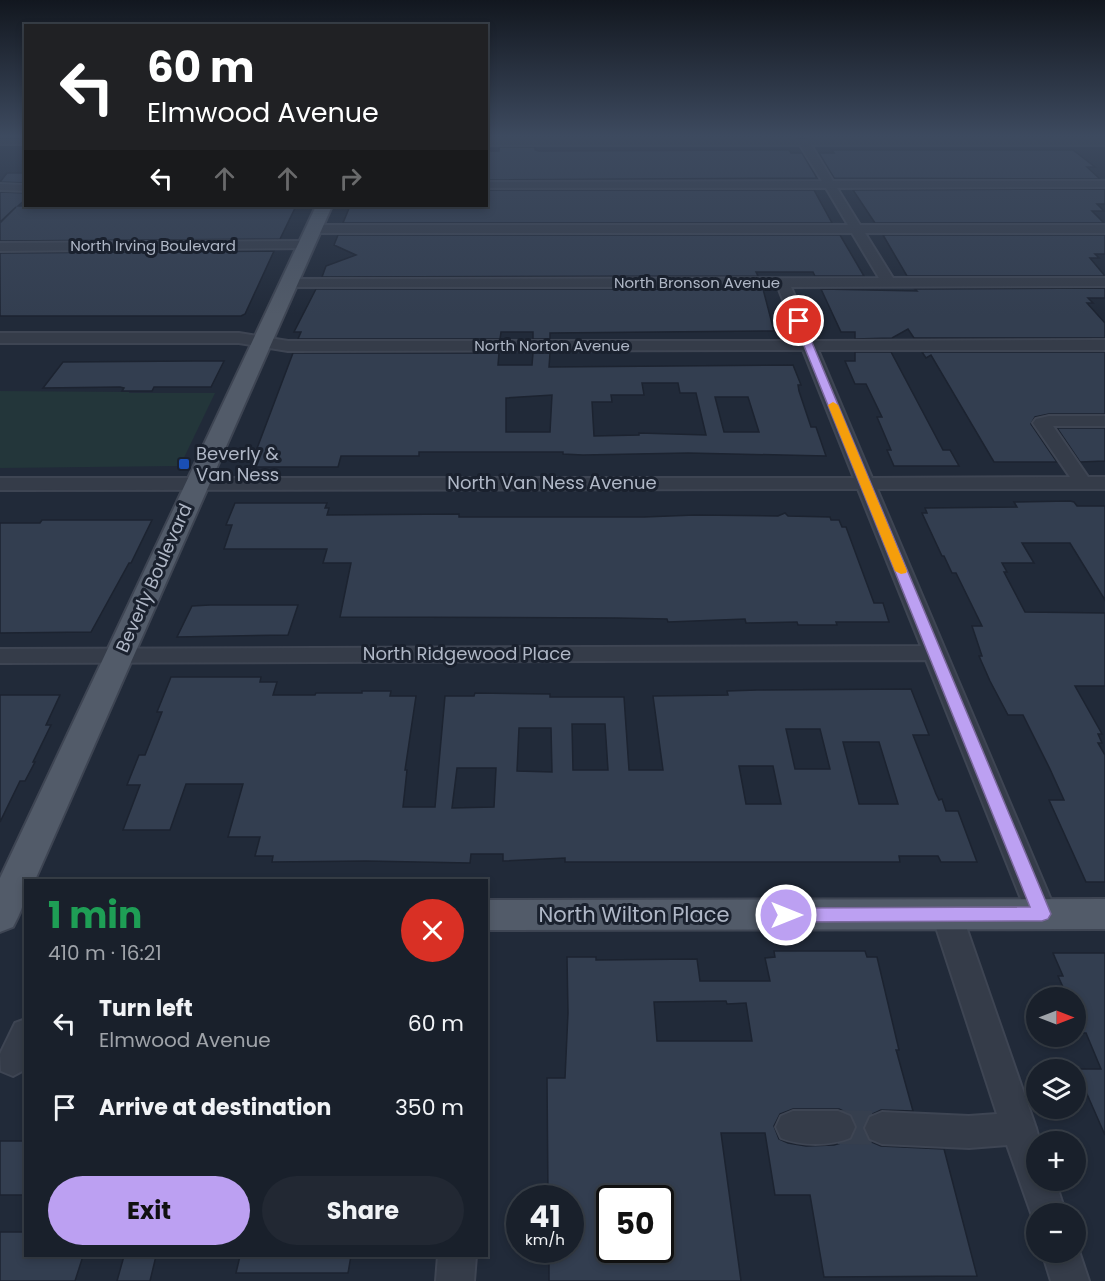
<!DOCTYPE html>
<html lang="en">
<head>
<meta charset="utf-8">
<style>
	:root { --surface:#19202b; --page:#222833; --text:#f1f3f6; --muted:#9fa3a9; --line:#373e47; --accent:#bca0f2 }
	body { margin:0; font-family:Poppins,sans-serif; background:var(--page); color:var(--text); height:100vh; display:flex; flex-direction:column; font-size:22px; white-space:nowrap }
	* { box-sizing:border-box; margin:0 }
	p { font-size:20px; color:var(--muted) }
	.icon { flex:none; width:33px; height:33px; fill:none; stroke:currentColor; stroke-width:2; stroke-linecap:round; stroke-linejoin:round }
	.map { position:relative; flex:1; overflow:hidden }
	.drawer { position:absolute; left:24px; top:879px; width:464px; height:378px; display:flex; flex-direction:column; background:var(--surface); border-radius:0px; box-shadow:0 3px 9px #0003,0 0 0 2px var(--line) }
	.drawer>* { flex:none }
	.guide { position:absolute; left:24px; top:24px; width:464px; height:183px; border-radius:0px; box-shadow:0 3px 9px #0003,0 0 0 2px var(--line); background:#202124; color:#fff; overflow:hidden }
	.needle { width:39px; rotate:90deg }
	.fabs { position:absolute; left:1026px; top:987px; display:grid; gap:12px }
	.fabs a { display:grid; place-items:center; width:60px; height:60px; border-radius:50%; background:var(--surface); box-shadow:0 3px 9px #0003,0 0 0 2px var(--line); font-size:30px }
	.speed { position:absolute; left:506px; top:1185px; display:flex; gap:12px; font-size:30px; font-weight:700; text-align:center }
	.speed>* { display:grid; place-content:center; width:78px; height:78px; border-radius:50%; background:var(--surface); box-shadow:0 3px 9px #0003,0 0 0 2px var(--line); line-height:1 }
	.speed small { font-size:15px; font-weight:400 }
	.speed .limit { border:3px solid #111; border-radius:9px; background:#fff; color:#111 }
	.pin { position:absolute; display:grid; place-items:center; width:51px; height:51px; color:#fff; margin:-26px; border:3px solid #fff; border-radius:50%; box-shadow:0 2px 6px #0007 }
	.me { position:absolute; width:66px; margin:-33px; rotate:90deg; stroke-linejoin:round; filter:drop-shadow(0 0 4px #0008) }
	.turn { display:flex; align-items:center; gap:21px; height:126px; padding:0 24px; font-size:27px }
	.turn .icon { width:78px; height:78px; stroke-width:2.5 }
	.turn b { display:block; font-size:42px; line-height:51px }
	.lanes { display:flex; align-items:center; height:57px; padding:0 24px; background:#0003; justify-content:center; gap:30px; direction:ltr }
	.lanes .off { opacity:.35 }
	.round { display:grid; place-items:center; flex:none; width:63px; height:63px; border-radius:32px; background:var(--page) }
	.summary { display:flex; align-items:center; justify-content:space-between; height:102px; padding:0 24px }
	h1 { font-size:36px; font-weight:700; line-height:45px; color:#1e9e55 }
	.primary-button { display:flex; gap:12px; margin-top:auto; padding:12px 24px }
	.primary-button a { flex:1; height:69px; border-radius:36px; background:var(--accent); color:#111; font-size:24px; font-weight:700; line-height:69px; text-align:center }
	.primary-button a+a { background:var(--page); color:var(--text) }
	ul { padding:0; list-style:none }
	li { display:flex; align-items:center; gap:18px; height:84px; padding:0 24px }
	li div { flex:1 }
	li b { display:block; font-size:22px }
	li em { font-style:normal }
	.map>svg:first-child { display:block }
	.green { fill:#23363a }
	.building { fill:#333e50; stroke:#1c2330; stroke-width:1.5; fill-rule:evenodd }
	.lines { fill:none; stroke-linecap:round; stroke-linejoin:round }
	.minor-tunnel { stroke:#363f4e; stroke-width:34; stroke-dasharray:34 16; stroke-linecap:butt }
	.minor-casing { stroke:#3e4553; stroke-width:4 }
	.major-casing { stroke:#3e4553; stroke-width:4 }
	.minor { fill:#353c49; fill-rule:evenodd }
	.major { fill:#525b69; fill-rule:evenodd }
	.route { fill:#bca0f2; stroke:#7a689d; stroke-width:1.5 }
	.slow { fill:#f59e0b }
	.transit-dot { fill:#1a4fb4; stroke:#1a212e; stroke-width:2 }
	.labels { text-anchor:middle; stroke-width:6; stroke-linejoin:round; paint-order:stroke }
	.far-street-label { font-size:15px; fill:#afb7c6; stroke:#1a212e }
	.poi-label { font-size:18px; fill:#afb7c6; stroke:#1a212e; text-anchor:start }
	.street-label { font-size:18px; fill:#afb7c6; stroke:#1a212e }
	.near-street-label { font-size:21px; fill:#afb7c6; stroke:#1a212e }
</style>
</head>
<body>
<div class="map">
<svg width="1105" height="1281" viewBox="0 0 1105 1281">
	<rect width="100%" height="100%" fill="#212a39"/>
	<polygon class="green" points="0,391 129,392 129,393 215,393 180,466 0,468"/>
	<g class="building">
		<polygon points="499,147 535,147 535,150 539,151 789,150 791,153 802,153 817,178 486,180 486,151 499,151"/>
		<polygon points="832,150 1073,150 1095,167 1087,167 1100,179 834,178 819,153 834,153"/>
		<polygon points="7,173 26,173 26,183 0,182"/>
		<polygon points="1105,189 1105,204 1097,204 1104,211 1092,211 1104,223 875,223 853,190"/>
		<polygon points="486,190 814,190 832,223 343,223 350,206 486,206"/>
		<polygon points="0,192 26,193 26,199 18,206 296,206 280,239 0,241 0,223 16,207 0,222"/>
		<polygon points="338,235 840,235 864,276 815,276 813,272 756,272 758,276 322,277 326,266 356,255 334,245"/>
		<polygon points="883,235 1105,235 1105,254 1095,254 1099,258 1090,258 1105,276 907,276"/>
		<polygon points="274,251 245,314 241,316 0,316 0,253"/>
		<polygon points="1105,288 1105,298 1088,298 1093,303 1087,303 1105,323 1105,338 914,338 908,329 892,338 855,339 855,332 841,332 821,289 917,291 915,289"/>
		<polygon points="316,289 763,289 774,331 550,333 550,339 533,339 533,332 501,332 500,339 298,339 301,332 294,332"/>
		<polygon points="855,352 891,352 943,450 950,450 959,466 894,466 887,450 891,450 877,417 882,417 866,384 855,384 845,361 855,361"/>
		<polygon points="922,352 1105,352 1105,414 1049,414 1035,417 1031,424 1057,462 994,462 931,355 926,358"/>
		<path d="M293,353H499L498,365H532L533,353H550L549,367L793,365L801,385H798L799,391L811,427H816L826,456L688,453L583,455L563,454V452H419V456H341L338,467H250ZM642,383H678L680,393H696L706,435L639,433V435L594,436L592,402H612L611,395H644ZM552,395L550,432H506V398ZM715,397H748L759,432H724Z"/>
		<polygon points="193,361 224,361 211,387 154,387 152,391 122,391 124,388 120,387 43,388 63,362"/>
		<polygon points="1057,428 1105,428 1105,461 1080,462"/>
		<polygon points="1070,501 1074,502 1077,506 1105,506 1105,600 1070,543 1022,543 1034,563 1002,563 1007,572 1004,572 1025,612 1105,613 1105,686 1075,686 1102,734 1098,734 1102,743 1098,743 1105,755 1105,882 1086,882 1049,800 1064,800 1050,769 1023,715 1008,715 990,681 979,656 982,656 972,626 982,626 956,573 952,573 944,556 942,556 922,513 927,513 925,508 1017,507 1014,502"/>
		<polygon points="235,503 327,503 325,508 329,508 327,515 459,514 459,517 644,517 695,515 778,516 785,513 788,516 830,517 831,520 839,520 842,527 846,527 874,603 883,603 889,622 836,622 837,625 798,625 797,622 746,623 745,619 668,622 667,619 617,618 340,617 351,563 323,563 327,549 224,549 232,525 226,525"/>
		<polygon points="42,520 152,520 131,563 129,563 91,632 0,633 0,523 40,523"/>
		<polygon points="210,605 298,605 288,635 177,637 192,606"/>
		<path d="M171,677H261L260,682H277L273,695H315L316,693H362V691H391L390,696H416L405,770H407L403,807H435L445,696H474L475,693L550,694V697H624L629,770H663L653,696L728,695L727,691L757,690L911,689L929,735H913L936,794L939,800L942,799L946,811H958L977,862H941L938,856H899L900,862H565V858L503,861V854H471L470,863L366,861L272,862L273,856H255L260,837H228L243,784H186L170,830H123L140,785H127L139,755H145L162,712H157ZM572,724H605L608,770H573ZM519,728H551L552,772L517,771ZM786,729H820L830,769H795ZM843,742H879L898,804H859ZM739,766H773L781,804H746ZM457,768H496L494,807L452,808Z"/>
		<polygon points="0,695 60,695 46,725 51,725 33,762 35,762 25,781 20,781 0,822"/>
		<path d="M774,951H865L867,957H877L899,1050H896L897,1053L913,1111L881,1110L868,1116L863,1129L869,1141L881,1146L944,1149L977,1276L824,1277L810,1195H775L765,1133H721L741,1281H549V1250H570V1198H548L547,1078H565L568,1013L567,957H596V960L697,959L700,981H770L765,958L775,957ZM726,1001L727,1004L746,1003L752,1041H657L654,1002ZM793,1109H839L852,1115L857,1128L851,1140L834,1145L806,1146L788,1143L779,1139L774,1126L780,1114ZM609,1198H660V1250H609Z"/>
		<polygon points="1053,953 1105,953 1105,1135 1076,1069 1101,1069 1086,1033 1082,1033 1076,1016 1076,998 1068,998 1058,976 1063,976"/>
		<rect x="0" y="1141" width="26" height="54"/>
		<polygon points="0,1232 26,1232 26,1256 83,1256 75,1281 0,1281"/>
		<polygon points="124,1256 156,1256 150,1281 117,1281"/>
		<polygon points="240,1256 351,1256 348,1273 236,1273"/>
	</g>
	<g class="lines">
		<polyline class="minor-tunnel" points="838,1127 882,1128"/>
		<g class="minor-casing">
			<g id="minor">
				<polygon points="795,136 805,136 807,139 1105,139 1105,145 811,145 833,181 1105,181 1105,187 837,188 860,225 1105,225 1105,233 865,233 893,278 1105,278 1105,286 791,287 814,341 1105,340 1105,350 818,350 872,478 1070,477 1033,423 1036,419 1049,416 1105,416 1105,426 1053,426 1088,477 1105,477 1105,489 877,489 1057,914 1052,922 1042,926 1032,922 1027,914 926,660 0,663 0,649 921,646 858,489 0,490 0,478 854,478 803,350 288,351 239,343 0,343 0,333 239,333 288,341 799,341 778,287 289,287 282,283 289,279 879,278 852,233 314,233 308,229 314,225 848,225 826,188 486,188 486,182 822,181 800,145 486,145 486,139 797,139"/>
				<rect x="0" y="138" width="26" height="6"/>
				<polygon points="0,184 26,185 26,191 0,190"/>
				<polygon points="306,241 311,242 312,245 311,248 0,251 0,243"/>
				<polygon points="947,903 957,907 962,915 1036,1128 1040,1142 1036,1142 1036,1180 1055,1180 1066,1214 1036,1214 1036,1227 1007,1145 969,1148 882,1144 870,1139 865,1128 870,1117 882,1112 969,1116 997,1114 932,915 937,907"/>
				<polygon points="26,1019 26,1069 13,1076 1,1071 0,1054 15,1023"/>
				<path d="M793,1111H838L850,1116L855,1127L850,1138C830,1146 801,1146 781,1138L776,1127L781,1116Z"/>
				<polygon points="1076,1242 1089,1281 1051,1281 1042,1252 1076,1252"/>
				<polygon points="438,1256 476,1256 474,1281 436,1281"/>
			</g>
		</g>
		<g class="major-casing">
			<g id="major">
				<path d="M316,206H332L35,880H26C26,901 22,910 13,927L0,932V878Z"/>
				<polygon points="1105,899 1105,929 486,930 486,900"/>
			</g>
		</g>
		<use href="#minor" class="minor"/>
		<use href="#major" class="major"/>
	</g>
	<linearGradient id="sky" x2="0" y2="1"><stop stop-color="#12171f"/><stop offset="0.43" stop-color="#3d4a5f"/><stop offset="1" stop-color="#3d4a5f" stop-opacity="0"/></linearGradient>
	<rect width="1105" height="315" fill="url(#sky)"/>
	<polygon class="route" points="795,319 803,321 1051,914 1048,919 1042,921 786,922 780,920 777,915 780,910 786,908 1030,907 794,321"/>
	<polygon class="slow" points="833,402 838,405 907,571 906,573 901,574 895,571 828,405"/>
	<rect class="transit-dot" x="178" y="458" width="12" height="12" rx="3"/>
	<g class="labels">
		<g class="far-street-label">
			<text x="153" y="251">North Irving Boulevard</text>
			<text x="697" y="288">North Bronson Avenue</text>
			<text x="552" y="351">North Norton Avenue</text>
		</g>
		<g class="poi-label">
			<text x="196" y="460">Beverly &amp;<tspan x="196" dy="21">Van Ness</tspan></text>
		</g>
		<g class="street-label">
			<text x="552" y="489">North Van Ness Avenue</text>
			<text transform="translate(154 578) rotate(-66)" y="6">Beverly Boulevard</text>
			<text x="467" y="660">North Ridgewood Place</text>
		</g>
		<g class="near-street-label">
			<text x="634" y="922">North Wilton Place</text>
		</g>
	</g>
</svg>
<div class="fabs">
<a><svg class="needle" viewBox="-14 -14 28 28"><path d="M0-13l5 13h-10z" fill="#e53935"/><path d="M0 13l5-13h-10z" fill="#9fa3a9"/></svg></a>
<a><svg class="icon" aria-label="layers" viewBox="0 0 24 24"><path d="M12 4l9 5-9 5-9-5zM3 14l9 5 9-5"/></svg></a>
<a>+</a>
<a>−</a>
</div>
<div class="speed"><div>41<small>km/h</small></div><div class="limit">50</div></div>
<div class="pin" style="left:799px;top:321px;background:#d93025"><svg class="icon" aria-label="arrive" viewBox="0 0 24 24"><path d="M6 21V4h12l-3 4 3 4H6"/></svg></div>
<svg class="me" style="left:786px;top:915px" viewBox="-20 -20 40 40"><circle r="17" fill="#bca0f2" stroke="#fff" stroke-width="3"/><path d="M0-11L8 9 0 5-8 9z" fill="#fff"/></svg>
<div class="guide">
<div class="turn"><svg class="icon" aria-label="left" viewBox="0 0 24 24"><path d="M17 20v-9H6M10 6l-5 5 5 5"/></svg><div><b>60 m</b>Elmwood Avenue</div></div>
<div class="lanes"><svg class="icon" aria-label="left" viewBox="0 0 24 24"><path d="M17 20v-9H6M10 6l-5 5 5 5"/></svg><svg class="icon off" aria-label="ahead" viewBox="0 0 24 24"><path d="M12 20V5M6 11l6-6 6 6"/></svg><svg class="icon off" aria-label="ahead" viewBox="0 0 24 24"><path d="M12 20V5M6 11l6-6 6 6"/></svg><svg class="icon off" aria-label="right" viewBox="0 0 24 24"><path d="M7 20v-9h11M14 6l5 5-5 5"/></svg></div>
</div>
<section class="drawer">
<div class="summary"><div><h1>1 min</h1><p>410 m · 16:21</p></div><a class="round" style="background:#d93025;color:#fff"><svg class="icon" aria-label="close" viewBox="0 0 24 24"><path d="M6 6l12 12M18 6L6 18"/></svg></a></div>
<ul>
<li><svg class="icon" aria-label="left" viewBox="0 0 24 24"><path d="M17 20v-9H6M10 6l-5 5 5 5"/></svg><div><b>Turn left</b><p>Elmwood Avenue</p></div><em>60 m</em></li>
<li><svg class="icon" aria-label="arrive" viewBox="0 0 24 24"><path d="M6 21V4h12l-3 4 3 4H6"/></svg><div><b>Arrive at destination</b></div><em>350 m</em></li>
</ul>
<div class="primary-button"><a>Exit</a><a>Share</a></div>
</section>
</div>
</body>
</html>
